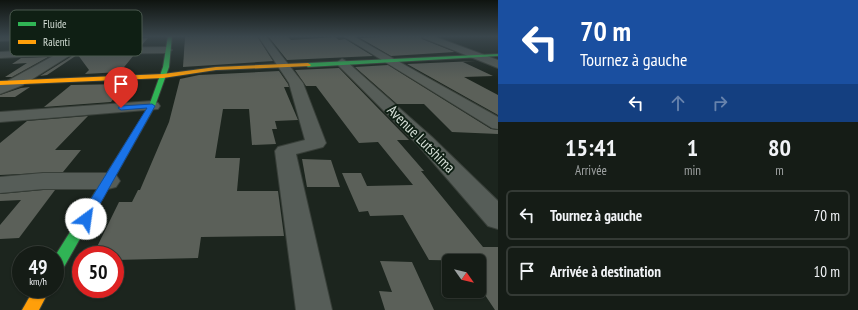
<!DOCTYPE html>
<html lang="fr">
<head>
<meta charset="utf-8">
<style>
	:root { --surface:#151c16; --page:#222923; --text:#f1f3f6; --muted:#9da1a1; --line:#343a35 }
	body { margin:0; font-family:"PT Sans Narrow",sans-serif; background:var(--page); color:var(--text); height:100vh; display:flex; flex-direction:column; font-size:15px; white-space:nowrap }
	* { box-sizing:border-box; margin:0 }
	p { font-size:13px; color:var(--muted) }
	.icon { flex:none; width:22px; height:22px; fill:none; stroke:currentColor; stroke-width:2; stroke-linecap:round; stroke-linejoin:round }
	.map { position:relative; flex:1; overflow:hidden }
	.sheet { display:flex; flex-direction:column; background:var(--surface); width:360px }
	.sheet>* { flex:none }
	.banner { background:#1a4fa0; color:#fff; overflow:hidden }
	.needle { width:26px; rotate:124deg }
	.tools { position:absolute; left:442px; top:254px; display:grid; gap:8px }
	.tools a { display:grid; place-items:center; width:44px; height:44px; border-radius:6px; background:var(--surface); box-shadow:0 1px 3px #0004,0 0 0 1px var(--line); font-size:20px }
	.speed { position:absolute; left:12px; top:246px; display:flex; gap:8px; font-size:20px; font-weight:700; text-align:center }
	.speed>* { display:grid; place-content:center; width:52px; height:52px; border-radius:50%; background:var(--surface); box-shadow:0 1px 3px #0004,0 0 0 1px var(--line); line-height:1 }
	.speed small { font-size:10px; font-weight:400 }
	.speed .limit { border:6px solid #d22; background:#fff; color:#111 }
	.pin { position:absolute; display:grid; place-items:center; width:34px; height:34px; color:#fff; margin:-41px -17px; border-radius:50% 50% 50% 0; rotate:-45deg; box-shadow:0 0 4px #0007 }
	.pin .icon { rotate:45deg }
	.me { position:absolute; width:44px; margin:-22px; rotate:31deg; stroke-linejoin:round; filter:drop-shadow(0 0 3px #0008) }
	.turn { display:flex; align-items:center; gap:14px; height:84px; padding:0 16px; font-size:18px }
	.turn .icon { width:52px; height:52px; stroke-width:2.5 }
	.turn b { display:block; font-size:28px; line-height:34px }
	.lanes { display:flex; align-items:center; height:38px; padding:0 16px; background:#0003; justify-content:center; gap:20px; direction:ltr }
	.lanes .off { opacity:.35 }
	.eta { display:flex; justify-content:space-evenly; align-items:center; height:68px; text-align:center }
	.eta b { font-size:24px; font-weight:700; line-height:28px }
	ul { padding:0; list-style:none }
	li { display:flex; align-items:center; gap:12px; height:50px; margin:0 8px 6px; padding:0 8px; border:2px solid var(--line); border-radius:6px }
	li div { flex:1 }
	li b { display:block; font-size:15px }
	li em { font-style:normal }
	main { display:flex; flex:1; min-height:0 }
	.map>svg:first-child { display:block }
	.building { fill:#5b6059 }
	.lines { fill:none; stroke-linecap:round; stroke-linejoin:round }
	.street-casing { stroke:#383f39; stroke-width:2 }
	.fast-casing { stroke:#383f39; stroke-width:2 }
	.slow-casing { stroke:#383f39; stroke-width:2 }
	.street { fill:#565d58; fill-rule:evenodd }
	.fast { fill:#30b455; fill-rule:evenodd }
	.slow { fill:#ff9f0a; fill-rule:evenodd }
	.route { fill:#1a73e8; stroke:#114b97 }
	.labels { text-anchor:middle; stroke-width:4; stroke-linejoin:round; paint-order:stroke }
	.street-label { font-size:15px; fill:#d5dfd7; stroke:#0f1f14 }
	.key { fill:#0f1f14; stroke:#4a594e; stroke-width:1 }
	.key-label { font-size:11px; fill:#d5dfd7 }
</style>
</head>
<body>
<main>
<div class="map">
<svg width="498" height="310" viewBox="0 0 498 310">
	<rect width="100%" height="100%" fill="#1c251e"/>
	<g class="building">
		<polygon points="99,36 132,36 128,39 148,38 141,46 87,46"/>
		<polygon points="213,36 257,36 273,61 183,67 185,37"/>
		<polygon points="268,36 287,36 291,40 335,37 339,40 345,39 373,56 287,60"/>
		<polygon points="407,36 421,36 422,39 455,52 391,56 360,38"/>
		<polygon points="77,55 47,75 40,76 72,56"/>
		<polygon points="78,55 134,55 120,72 85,74 89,70"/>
		<polygon points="48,57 12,77 5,77 27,63 12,64 21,58"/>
		<polygon points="476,61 463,62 493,76 464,77 498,95 498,115 407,64"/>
		<polygon points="388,65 491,129 498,130 498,134 452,132 424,104 397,104 355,67"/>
		<polygon points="339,68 409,140 397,140 424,171 421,171 483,247 498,247 498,310 495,310 479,286 479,261 429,260 403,215 370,216 368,211 359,212 342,173 361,173 367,186 413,185 378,142 359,143 316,86 306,86 295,70"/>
		<polygon points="279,71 288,84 289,87 284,87 298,120 275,121 277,129 272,129 276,144 252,145 249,109 223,109 215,158 240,158 237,191 278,191 284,236 201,237 198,258 115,260 115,255 93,255 119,202 132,202 138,190 140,190 169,122 180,79 199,75"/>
		<polygon points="125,84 111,102 44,107 71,85"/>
		<polygon points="30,87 15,97 0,97 0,95 21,88"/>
		<polygon points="88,116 55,150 81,150 63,172 0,175 0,143 27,121"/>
		<polygon points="302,159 331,160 340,187 307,187"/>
		<polygon points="43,190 55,190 19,238 0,239 0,225 21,200 0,201 0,194"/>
		<polygon points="380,261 412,262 434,310 385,310 379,291 392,292"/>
	</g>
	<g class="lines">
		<g class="street-casing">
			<g id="street">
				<polygon points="0,36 53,36 49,39 0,41"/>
				<polygon points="88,36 98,36 82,48 167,47 172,50 167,53 72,54 23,85 0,94 0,85 55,55 0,58 0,52 67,48"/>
				<polygon points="258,36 266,36 303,83 326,143 323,147 296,154 332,310 296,310 275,151 278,147 305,140 289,83"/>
				<polygon points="343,36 353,36 498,117 498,129 492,128"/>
				<polygon points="422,36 433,36 498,60 498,68 423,38"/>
				<polygon points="342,59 346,61 432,137 498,201 498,229 488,226 418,145 336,63"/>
				<polygon points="152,101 158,103 160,106 158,109 0,122 0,112"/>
				<polygon points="43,173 108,173 116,175 120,181 116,187 108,189 43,189 0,193 0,177"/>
			</g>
		</g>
		<g class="fast-casing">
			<g id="fast">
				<polygon points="168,36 172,36 169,67 155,106 60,274 55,275 55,256 149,106 163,67"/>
				<polygon points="498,54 498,56 308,67 305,65 308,63"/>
			</g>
		</g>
		<g class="slow-casing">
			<g id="slow">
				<polygon points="308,63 311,65 310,66 216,70 163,78 0,85 0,81 163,74 216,67"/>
				<polygon points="34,289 50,289 39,310 22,310"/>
			</g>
		</g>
		<use href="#street" class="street"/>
		<use href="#fast" class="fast"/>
		<use href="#slow" class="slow"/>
	</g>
	<linearGradient id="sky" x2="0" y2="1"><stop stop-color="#0f1410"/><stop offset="0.46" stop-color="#3a464c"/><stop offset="1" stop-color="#3a464c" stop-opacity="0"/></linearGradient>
	<rect width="498" height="79" fill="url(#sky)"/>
	<polygon class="route" points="152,104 155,106 90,222 81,222 80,219 81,215 147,108 121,110 118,108 121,106"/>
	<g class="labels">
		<g class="street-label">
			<text transform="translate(421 139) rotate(45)" y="5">Avenue Lutshima</text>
		</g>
	</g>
	<rect x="10" y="10" width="132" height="46" rx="6" class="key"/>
	<rect x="18" y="22" width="18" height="4" fill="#30b455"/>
	<rect x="18" y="40" width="18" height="4" fill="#ff9f0a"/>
	<g class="key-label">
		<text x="43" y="28">Fluide</text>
		<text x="43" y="46">Ralenti</text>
	</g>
</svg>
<div class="tools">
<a><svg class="needle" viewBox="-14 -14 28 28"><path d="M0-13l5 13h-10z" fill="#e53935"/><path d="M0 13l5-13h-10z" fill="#9da1a1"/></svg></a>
</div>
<div class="speed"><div>49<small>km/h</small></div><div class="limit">50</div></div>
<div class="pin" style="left:121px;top:108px;background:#d93025"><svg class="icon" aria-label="arrive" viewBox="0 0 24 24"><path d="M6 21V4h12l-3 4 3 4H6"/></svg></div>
<svg class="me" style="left:86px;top:219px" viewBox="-20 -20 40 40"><circle r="19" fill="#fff"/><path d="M0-13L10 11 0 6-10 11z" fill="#1a73e8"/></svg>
</div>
<section class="sheet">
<div class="banner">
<div class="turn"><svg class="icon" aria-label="left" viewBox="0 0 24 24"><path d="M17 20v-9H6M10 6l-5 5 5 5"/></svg><div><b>70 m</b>Tournez à gauche</div></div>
<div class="lanes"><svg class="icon" aria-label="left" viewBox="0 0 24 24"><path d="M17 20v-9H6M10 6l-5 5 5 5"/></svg><svg class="icon off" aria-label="ahead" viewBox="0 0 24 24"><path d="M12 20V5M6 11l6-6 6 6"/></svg><svg class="icon off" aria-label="right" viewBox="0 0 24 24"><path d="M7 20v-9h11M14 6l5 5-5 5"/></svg></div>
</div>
<div class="eta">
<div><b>15:41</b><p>Arrivée</p></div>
<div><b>1</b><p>min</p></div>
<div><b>80</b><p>m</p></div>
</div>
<ul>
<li><svg class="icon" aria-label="left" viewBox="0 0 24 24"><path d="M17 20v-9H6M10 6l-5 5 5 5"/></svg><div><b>Tournez à gauche</b></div><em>70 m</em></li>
<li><svg class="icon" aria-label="arrive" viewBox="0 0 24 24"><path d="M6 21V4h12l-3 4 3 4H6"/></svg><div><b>Arrivée à destination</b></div><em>10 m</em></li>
</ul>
</section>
</main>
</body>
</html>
